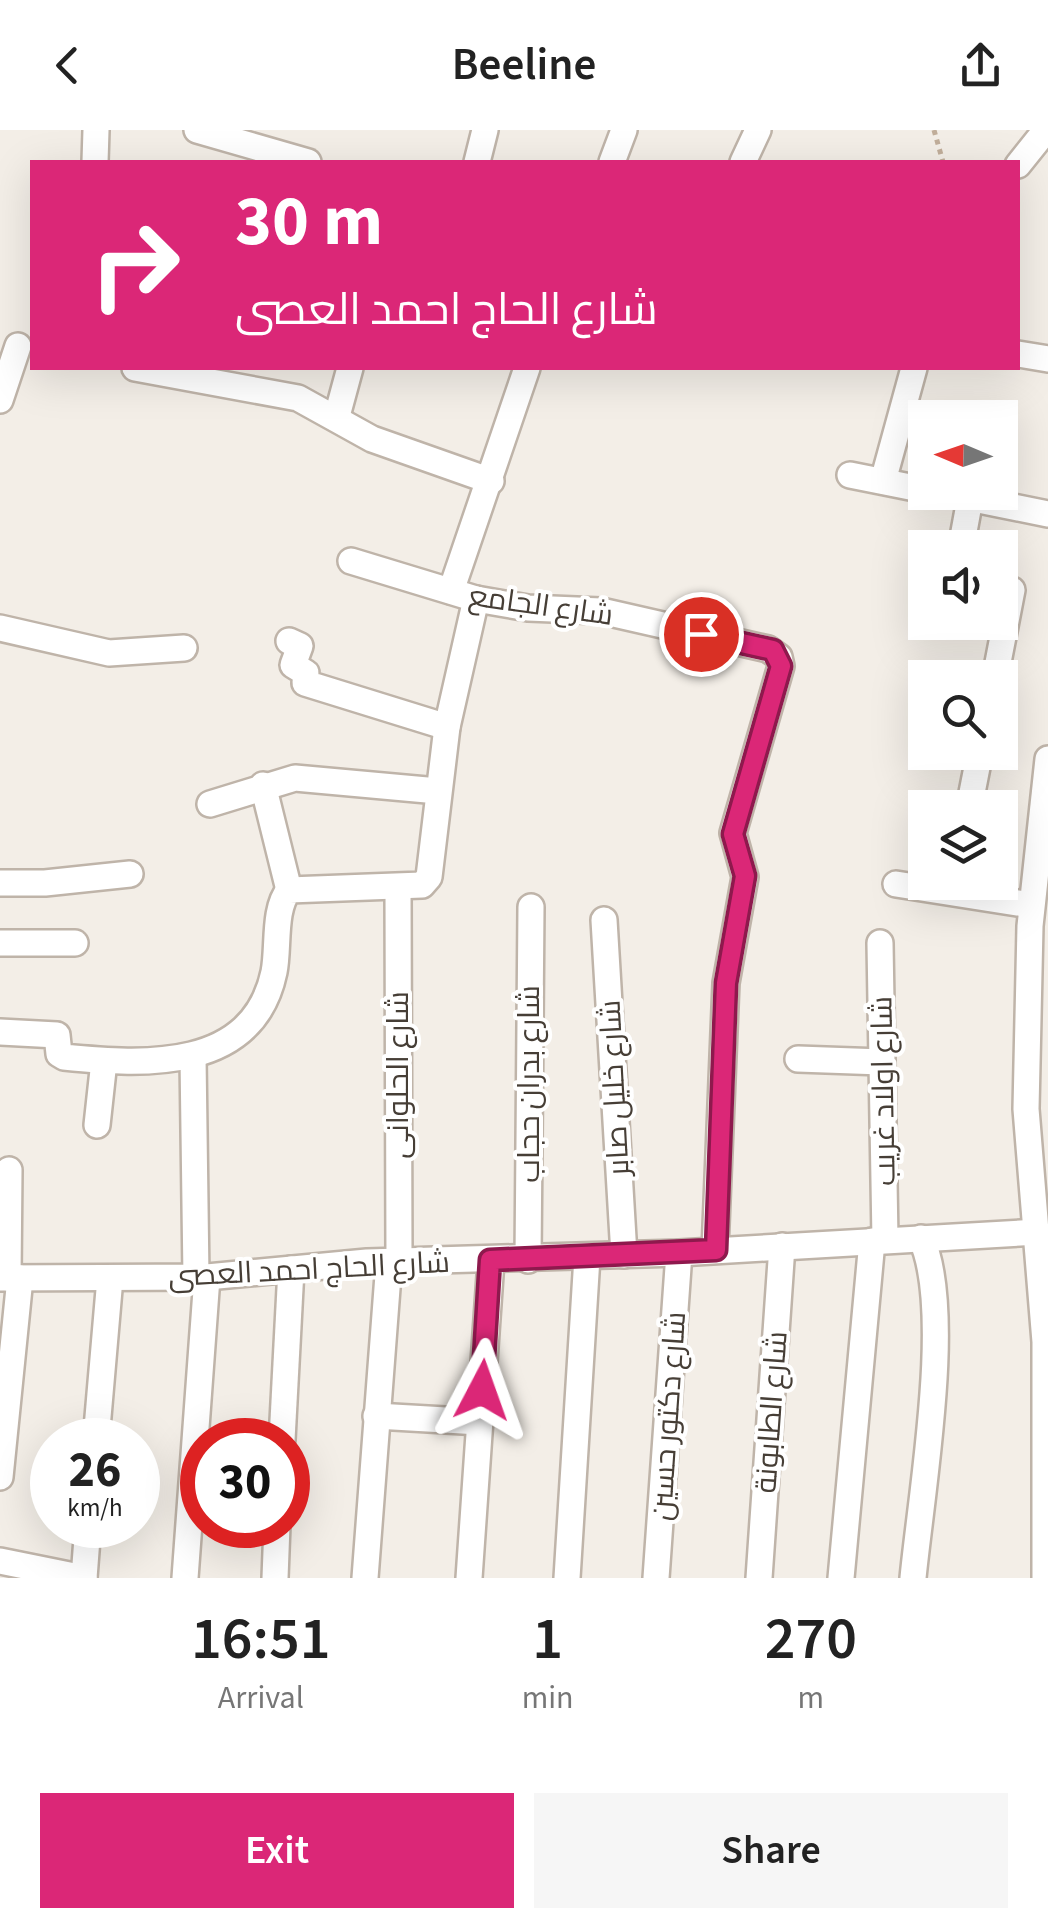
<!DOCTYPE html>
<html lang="en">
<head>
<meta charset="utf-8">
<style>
	:root { --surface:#fff; --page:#f6f6f6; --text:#222; --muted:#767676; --accent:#db2777 }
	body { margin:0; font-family:"Source Sans 3",Cairo,sans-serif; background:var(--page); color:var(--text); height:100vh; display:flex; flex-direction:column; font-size:38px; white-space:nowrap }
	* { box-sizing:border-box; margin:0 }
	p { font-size:32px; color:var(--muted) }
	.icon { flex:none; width:55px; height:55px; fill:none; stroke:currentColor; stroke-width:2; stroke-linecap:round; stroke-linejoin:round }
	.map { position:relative; height:1448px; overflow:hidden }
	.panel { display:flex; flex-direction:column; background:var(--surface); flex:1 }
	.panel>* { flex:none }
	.hud { position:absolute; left:30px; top:30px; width:990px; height:210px; border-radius:0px; box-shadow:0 10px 40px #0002; background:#db2777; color:#fff; overflow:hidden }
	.needle { width:65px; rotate:272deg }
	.tools { position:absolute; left:908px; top:270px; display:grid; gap:20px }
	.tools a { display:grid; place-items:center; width:110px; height:110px; border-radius:0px; background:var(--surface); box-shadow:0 10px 40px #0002; font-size:50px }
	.speed { position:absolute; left:30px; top:1288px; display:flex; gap:20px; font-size:50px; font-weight:700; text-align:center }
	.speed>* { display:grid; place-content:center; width:130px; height:130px; border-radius:50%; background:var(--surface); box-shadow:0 10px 40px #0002; line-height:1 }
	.speed small { font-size:25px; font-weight:400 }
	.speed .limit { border:15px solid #d22; background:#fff; color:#111 }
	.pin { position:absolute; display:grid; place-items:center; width:85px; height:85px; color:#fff; margin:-42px; border:5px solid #fff; border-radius:50%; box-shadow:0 2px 10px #0007 }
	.me { position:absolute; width:110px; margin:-55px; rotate:4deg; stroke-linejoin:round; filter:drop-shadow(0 0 8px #0008) }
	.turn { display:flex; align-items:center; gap:35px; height:210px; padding:0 40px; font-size:45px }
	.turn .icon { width:130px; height:130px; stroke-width:2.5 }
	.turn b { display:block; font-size:70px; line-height:85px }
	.eta { display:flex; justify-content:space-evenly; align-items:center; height:170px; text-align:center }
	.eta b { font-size:60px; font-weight:600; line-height:70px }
	.button { display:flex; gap:20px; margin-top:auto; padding:20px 40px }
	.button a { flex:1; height:115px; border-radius:0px; background:var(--accent); color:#fff; font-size:40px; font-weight:600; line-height:115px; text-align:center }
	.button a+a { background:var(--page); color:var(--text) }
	header { display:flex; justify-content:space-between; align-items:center; height:130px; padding:0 40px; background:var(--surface); font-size:45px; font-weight:600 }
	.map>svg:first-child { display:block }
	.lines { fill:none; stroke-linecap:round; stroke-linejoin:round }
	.minor-casing { stroke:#bfb4a9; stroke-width:30 }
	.path { stroke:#c1ae9a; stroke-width:5; stroke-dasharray:5 5; stroke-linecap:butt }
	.minor { stroke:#fff; stroke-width:25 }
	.route-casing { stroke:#8e194d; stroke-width:25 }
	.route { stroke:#db2777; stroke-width:18 }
	.labels { text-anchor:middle; stroke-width:8; stroke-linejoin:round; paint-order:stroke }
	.street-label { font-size:30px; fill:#463e36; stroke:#fff }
</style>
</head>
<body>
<header><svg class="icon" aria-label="back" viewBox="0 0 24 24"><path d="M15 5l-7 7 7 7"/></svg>Beeline<svg class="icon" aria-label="share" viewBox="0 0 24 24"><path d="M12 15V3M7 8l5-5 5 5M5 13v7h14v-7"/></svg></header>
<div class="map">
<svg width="1048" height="1448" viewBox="0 0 1048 1448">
	<rect width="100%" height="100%" fill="#f3eee7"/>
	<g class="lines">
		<g class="minor-casing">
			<g id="minor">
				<polyline points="197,0 308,32"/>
				<polyline points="95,32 96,0"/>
				<polyline points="477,32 485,0"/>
				<polyline points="612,32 624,0"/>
				<polyline points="743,32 758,0"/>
				<polyline points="1018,35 1046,0"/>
				<polyline points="1018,224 1048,229"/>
				<polyline points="135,238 298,268 372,309 491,351"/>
				<polyline points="0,270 18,216"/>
				<polyline points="337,286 350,238"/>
				<polyline points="850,345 925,360"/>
				<polyline points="883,351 914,238"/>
				<polyline points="939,362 1048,384"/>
				<polyline points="961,418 970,369"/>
				<polyline points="351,431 476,469 528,478 601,481 768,519 779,527 781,536 733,703 745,747 726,853 715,1120"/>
				<polyline points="451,461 527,238"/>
				<polyline points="0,498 109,523 184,518"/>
				<polyline points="289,511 300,516 293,535 306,543 305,553 447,597"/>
				<polyline points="995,548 1012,460"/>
				<polyline points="263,655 289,760"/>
				<polyline points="210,674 295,648 438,661"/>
				<polyline points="969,678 980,622"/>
				<polyline points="0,753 45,753 130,744"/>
				<polyline points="896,754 1031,775"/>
				<polyline points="398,758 399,1132"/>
				<polyline points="604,790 624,1125"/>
				<polyline points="0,813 75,813"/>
				<polyline points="880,813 885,1110"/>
				<path d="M0,902L57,905L59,924L64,927C144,935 253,942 274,842C279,818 273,779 289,760L422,755L429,747L447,597L476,469"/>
				<polyline points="193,927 196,1147"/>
				<polyline points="798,929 882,932"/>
				<polyline points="97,995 104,931"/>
				<polyline points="528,1130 531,777"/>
				<polyline points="0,1148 207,1147 367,1132 679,1123 1038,1102"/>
				<polyline points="8,1148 9,1040"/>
				<polyline points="376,1286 480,1292"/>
				<polyline points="96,1310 110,1148"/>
				<polyline points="282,1310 291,1139"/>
				<polyline points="0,1347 20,1148"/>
				<polyline points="0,1431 84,1448"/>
				<polyline points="84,1448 88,1395"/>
				<polyline points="185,1448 207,1147"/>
				<polyline points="275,1448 277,1395"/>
				<polyline points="365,1448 389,1132"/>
				<polyline points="469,1448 491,1131"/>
				<polyline points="567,1448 587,1127"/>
				<polyline points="656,1448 679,1123"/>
				<polyline points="759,1448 782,1116"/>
				<polyline points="841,1448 872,1111"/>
				<path d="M913,1448C921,1364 954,1179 921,1108"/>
				<polyline points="1045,1448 1045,1212 1026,979 1030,796 1048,629"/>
			</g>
		</g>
		<polyline class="path" points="934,0 943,32"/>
		<use href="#minor" class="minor"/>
	</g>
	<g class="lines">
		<g class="route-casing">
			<polyline id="route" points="482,1260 490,1130 716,1120 726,853 745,746 733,704 781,536 773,520 701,504"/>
		</g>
		<use href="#route" class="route"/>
	</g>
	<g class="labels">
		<g class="street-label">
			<text transform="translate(541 475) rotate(8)" y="10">شارع الجامع</text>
			<text transform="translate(398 945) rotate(-90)" y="10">شارع الحلوانى</text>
			<text transform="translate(529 954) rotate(-90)" y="10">شارع بدران حجاب</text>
			<text transform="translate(614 958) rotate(-93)" y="10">شارع خليل صابر</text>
			<text transform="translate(883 961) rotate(-91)" y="10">شارع اولاد غريب</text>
			<text transform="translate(309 1139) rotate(-3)" y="10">شارع الحاج احمد العصى</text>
			<text transform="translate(771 1282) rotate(-86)" y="10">شارع الطابونة</text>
			<text transform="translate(668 1286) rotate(-86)" y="10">شارع دكتور حسين</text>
		</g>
	</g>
</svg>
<div class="tools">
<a><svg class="needle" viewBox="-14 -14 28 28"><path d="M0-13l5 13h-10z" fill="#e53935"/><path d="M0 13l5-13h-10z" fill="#767676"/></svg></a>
<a><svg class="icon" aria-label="sound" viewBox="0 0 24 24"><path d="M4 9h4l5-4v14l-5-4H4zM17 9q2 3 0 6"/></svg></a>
<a><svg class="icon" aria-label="search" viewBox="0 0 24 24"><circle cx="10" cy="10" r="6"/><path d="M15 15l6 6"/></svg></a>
<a><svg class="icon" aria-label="layers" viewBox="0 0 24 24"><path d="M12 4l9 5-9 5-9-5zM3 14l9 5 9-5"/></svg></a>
</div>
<div class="speed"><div>26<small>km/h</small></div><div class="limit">30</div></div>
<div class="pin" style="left:701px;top:504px;background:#d93025"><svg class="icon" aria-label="arrive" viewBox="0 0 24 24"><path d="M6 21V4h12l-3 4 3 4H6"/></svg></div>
<svg class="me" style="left:482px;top:1260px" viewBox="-20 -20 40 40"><path d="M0-17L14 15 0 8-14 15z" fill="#db2777" stroke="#fff" stroke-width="4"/></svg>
<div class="hud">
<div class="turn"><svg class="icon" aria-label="right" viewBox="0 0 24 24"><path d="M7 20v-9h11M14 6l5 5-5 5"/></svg><div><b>30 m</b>شارع الحاج احمد العصى</div></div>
</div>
</div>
<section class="panel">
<div class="eta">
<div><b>16:51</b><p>Arrival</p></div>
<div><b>1</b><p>min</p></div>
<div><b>270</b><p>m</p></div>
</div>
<div class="button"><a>Exit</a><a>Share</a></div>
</section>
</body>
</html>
